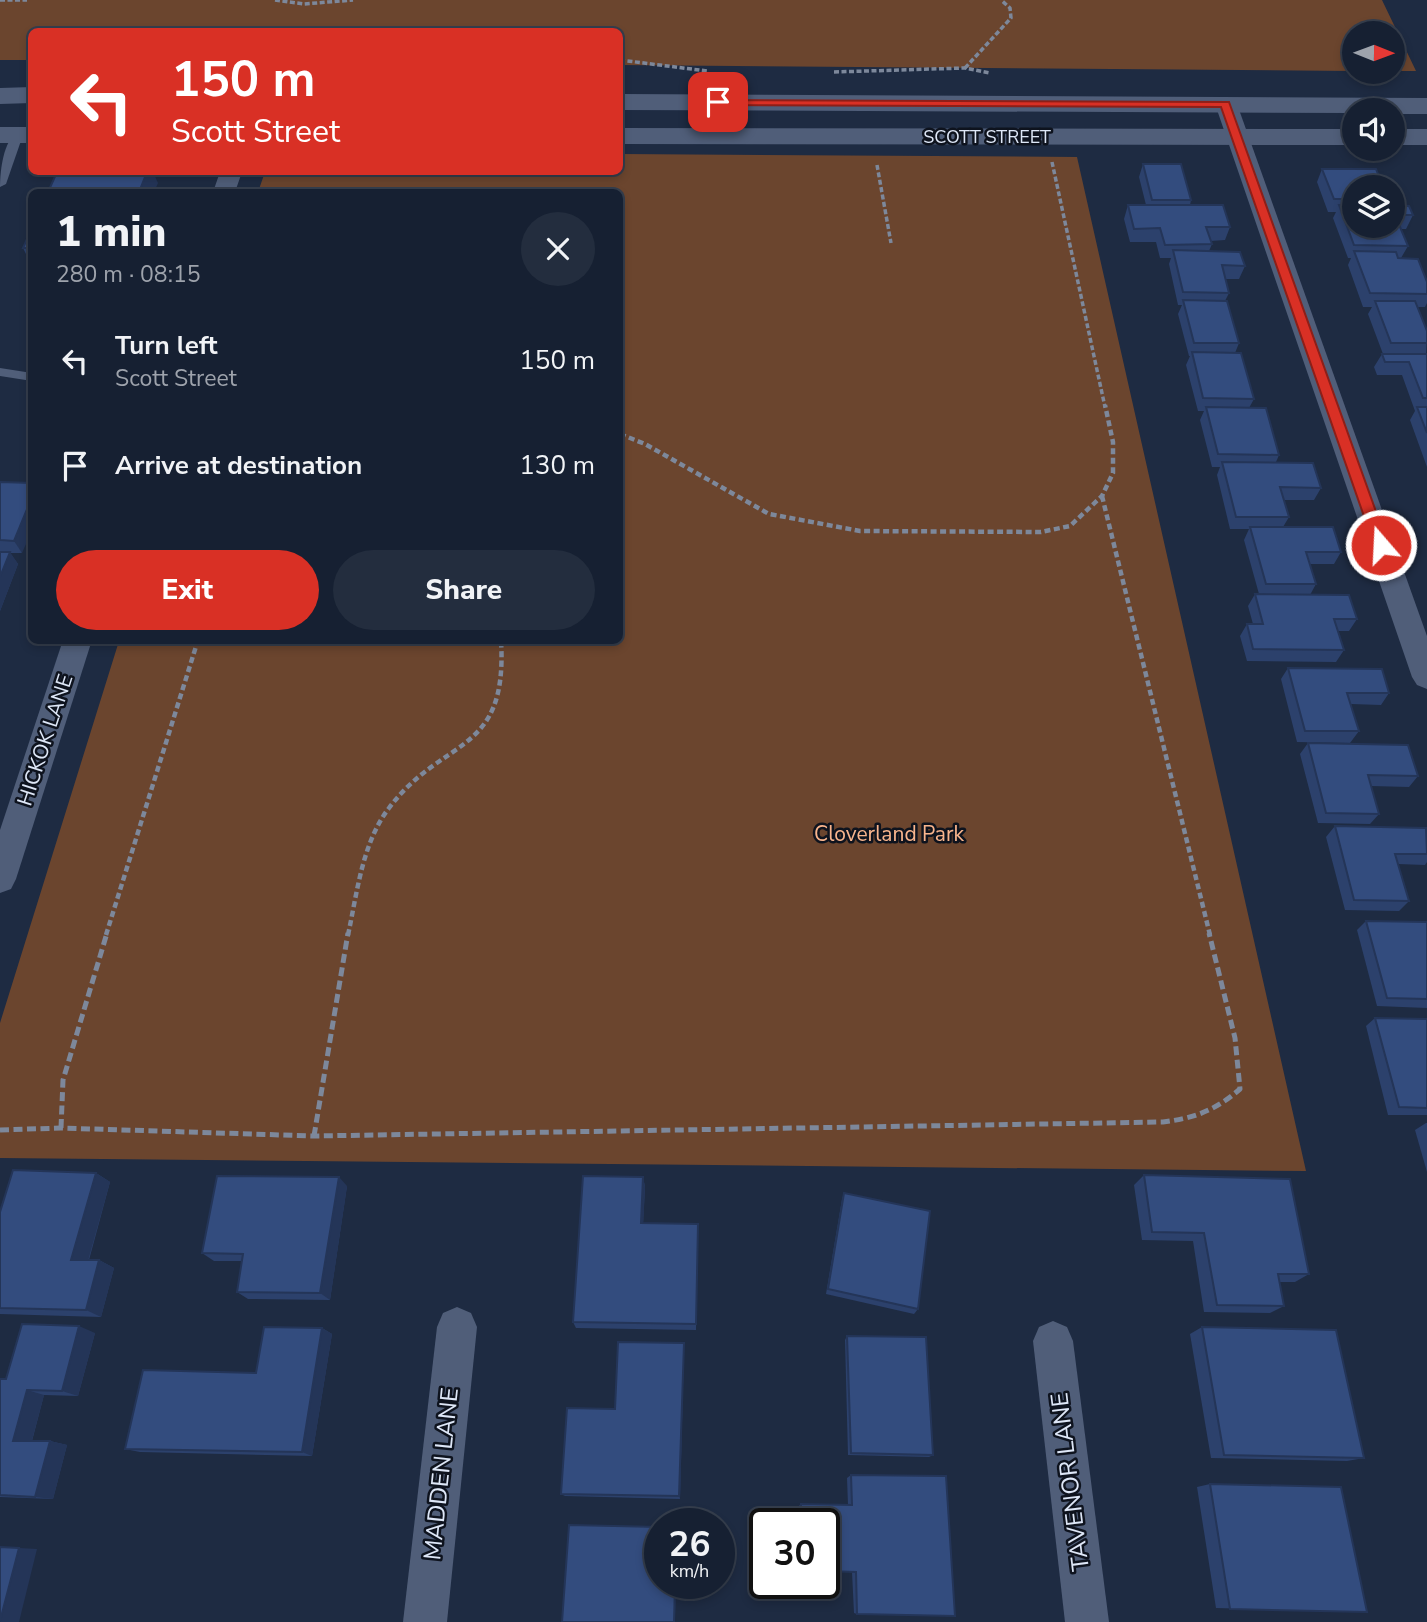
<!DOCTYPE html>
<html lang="en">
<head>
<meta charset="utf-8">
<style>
	:root { --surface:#162032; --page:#232d3e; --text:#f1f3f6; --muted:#9ea3ac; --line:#353e4d; --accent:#d93025 }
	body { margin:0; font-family:"Nunito Sans",sans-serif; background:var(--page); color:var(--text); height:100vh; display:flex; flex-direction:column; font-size:26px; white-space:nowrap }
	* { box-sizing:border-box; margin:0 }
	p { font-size:23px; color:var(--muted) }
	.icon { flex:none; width:38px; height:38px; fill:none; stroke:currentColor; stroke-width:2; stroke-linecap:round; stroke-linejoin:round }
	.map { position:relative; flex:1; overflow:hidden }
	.sheet { position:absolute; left:28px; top:189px; width:595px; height:455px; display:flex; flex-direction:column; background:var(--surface); border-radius:10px; box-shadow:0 4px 10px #0003,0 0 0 2px var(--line) }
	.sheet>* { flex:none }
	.top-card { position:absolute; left:28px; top:28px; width:595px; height:147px; border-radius:10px; box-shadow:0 4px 10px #0003,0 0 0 2px var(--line); background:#d93025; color:#fff; overflow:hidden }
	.needle { width:46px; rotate:91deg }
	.tools { position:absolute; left:1342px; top:21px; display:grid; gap:14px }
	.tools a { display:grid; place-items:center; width:63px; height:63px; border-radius:50%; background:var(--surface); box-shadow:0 4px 10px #0003,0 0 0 2px var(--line); font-size:35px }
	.speed { position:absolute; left:644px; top:1508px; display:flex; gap:14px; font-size:35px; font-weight:700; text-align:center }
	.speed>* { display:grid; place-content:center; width:91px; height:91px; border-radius:50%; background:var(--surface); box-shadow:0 4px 10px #0003,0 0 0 2px var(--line); line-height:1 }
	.speed small { font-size:18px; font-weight:400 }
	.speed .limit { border:4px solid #111; border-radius:10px; background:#fff; color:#111 }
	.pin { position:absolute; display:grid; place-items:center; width:60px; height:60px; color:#fff; margin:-30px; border-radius:14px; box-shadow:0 4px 10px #0006 }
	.me { position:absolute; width:77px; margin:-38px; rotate:341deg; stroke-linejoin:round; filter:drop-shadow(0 0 5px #0008) }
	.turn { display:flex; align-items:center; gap:24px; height:147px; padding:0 28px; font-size:32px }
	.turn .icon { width:91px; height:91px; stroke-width:2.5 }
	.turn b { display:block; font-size:49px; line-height:60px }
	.round { display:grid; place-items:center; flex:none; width:74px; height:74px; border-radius:37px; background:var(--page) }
	.headline { display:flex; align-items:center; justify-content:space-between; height:119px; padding:0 28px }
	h1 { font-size:42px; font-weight:800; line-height:52px }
	.primary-button { display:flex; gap:14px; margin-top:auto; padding:14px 28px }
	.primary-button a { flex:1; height:80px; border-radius:42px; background:var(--accent); color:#fff; font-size:28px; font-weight:800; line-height:80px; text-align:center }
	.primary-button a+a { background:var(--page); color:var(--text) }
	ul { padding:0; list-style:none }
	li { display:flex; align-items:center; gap:21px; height:105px; padding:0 28px }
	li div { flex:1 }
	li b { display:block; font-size:26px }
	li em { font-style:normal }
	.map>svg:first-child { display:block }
	.green { fill:#6b452e }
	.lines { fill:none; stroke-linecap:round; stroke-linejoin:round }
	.path-far2 { stroke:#7d889b; stroke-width:3.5; stroke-dasharray:5 2.5; stroke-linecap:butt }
	.path-far1 { stroke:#7d889b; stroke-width:4.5; stroke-dasharray:6 3.5; stroke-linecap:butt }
	.path { stroke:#7d889b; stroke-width:5; stroke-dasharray:9 4.5; stroke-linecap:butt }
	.service { fill:#505e79; fill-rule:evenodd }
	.minor { fill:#505e79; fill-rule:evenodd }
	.secondary { fill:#505e79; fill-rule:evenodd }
	.wall { fill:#2c416c }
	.shaded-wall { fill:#243558 }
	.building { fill:#334c7e; stroke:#243558; stroke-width:2 }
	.route { fill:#d93025; stroke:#8d1f18; stroke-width:2 }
	.labels { text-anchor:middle; stroke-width:5; stroke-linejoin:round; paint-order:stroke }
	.far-street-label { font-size:18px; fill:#dee7f7; stroke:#0e131e }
	.street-label { font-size:21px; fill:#dee7f7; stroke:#0e131e }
	.park-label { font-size:21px; fill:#f9b58d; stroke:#0e131e }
	.near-street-label { font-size:24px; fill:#dee7f7; stroke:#0e131e }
</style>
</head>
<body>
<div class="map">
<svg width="1427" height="1622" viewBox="0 0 1427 1622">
	<rect width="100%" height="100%" fill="#1e2b42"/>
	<g class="green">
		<polygon points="0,0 1382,0 1416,71 1393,71 1393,33 1354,33 1354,71 620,65 620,32 32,32 31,60 0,60"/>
		<polygon points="620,154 1077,157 1306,1171 0,1158 0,1023 119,641 620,640 620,192 258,192 265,172 620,172"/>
	</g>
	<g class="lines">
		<g class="path-far2">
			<polyline points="0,0 27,0"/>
			<polyline points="275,0 304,4 353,0"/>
			<polyline points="620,60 707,71"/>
			<polyline points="965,68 1011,18 1010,8 1001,0"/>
			<polyline points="834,72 965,68 990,73"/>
			<polyline points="1052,162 1105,407"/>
			<polyline points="877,165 891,243"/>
		</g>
		<g class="path-far1">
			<polyline points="620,434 645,444 769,514 860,531 1041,532 1070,526 1102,496 1113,473 1113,442 1105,405"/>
			<polyline points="1102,496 1210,935"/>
			<polyline points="106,935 198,640"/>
			<path d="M348,935C357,894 362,843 389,808C444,735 508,757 501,640"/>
		</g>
		<g class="path">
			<polyline points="61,1128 63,1080 107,933"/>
			<path d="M0,1130L61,1128L314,1136L1163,1122C1195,1118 1216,1110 1240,1089L1235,1038L1209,933"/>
			<polyline points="314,1136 348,933"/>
		</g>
		<g class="service">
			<path d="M18,132L23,135L6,184L0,187C0,172 3,140 18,132Z"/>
			<polygon points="0,368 32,373 32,381 0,376"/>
		</g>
		<g class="minor">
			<polygon points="1226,98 1237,104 1427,636 1427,689 1417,685 1412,677 1215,104"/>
			<polygon points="220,172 242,172 235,192 213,192"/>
			<polygon points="63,640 92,640 16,879 11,889 0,893 0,830"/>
			<polygon points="457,1307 471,1313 477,1327 447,1622 403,1622 437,1327 443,1313"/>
			<polygon points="1053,1321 1067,1327 1073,1341 1109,1622 1065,1622 1033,1341 1039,1327"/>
		</g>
		<g class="secondary">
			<polygon points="32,87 32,103 0,104 0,88"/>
			<polygon points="620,94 1427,98 1427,114 1393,114 1393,110 1354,110 1354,113 620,110"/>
			<rect x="0" y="127" width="32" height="16"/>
			<polygon points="620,128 1354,129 1354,145 620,144"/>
			<rect x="1393" y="129" width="34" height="16"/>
		</g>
	</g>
	<g class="wall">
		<polygon points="1143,164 1191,200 1190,205 1230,227 1225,240 1210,241 1212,244 1209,251 1245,266 1239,279 1225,279 1229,293 1225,301 1239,343 1235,353 1254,399 1249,408 1279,455 1276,462 1321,488 1314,500 1284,500 1289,517 1283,527 1341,552 1334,564 1310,564 1316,584 1310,595 1357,619 1349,631 1338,631 1344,650 1336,662 1247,661 1240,636 1247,624 1253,624 1248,606 1255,594 1259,594 1244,540 1249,529 1230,529 1217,475 1220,467 1212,467 1200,420 1204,411 1198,411 1186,365 1190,356 1189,356 1178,314 1182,305 1178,305 1169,264 1171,258 1160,258 1156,242 1130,242 1124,219 1128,205 1146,205 1139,177"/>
		<polygon points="1322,169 1354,187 1354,226 1393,205 1413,215 1406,229 1401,229 1408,246 1401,258 1427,282 1427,303 1425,307 1418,307 1427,331 1426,354 1427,354 1427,467 1410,420 1415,411 1402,375 1377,375 1374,367 1382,354 1383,354 1368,314 1372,307 1363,307 1348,265 1351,258 1348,258 1333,218 1336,212 1328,212 1317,182"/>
		<polygon points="32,228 32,266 23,248"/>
		<polygon points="0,482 22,553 10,553 18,564 0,611"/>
		<polygon points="1288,668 1389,693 1381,705 1351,704 1359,731 1350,743 1297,742 1281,679"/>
		<polygon points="1308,743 1418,776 1409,787 1371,786 1379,814 1370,824 1318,823 1300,754"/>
		<polygon points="1335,826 1427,830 1427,862 1425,865 1398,864 1409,901 1399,911 1345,910 1326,837"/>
		<polygon points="1366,921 1427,922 1427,1008 1377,1006 1357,930"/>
		<polygon points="1375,1018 1427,1019 1427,1115 1388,1115 1366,1026"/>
		<polygon points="1426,1123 1427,1123 1427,1172 1415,1130"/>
		<polygon points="96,1173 110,1182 89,1260 99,1260 114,1268 101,1317 0,1314 0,1212"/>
		<polygon points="1144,1175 1309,1274 1295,1282 1279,1282 1284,1306 1270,1313 1204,1312 1193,1241 1142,1240 1134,1185"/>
		<polygon points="643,1177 645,1187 643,1223 698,1224 696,1330 576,1328 573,1322"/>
		<polygon points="347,1186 330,1300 248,1299 237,1292 242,1261 214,1261 202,1253"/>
		<polygon points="844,1193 918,1309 914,1314 826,1294 842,1199"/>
		<polygon points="1202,1327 1364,1458 1347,1461 1211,1458 1190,1334"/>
		<polygon points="322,1328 332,1334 312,1456 140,1452 125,1449 256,1373"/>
		<polygon points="95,1333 78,1396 44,1395 32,1441 50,1441 67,1445 53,1499 0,1497 0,1379 6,1379"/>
		<polygon points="847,1336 933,1455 929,1457 848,1455 845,1340"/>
		<polygon points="684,1349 680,1499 565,1496 561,1494 615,1409"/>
		<polygon points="851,1475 946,1476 857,1614 854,1613 852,1572 824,1572 824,1524 799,1524 799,1506 801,1504 848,1505 847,1478"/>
		<polygon points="1210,1484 1367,1612 1216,1608 1197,1487"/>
	</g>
	<g class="shaded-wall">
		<polygon points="147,172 153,172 158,183 154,192 139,192"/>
		<polygon points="32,497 32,530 22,553 14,541"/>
		<polygon points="10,552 18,564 0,611 0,577"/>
		<polygon points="96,1173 110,1182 86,1268 71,1260"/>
		<polygon points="339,1177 347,1186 330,1300 320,1293"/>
		<polygon points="643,1177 645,1187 643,1231 641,1223"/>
		<polygon points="99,1260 114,1268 101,1317 86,1310"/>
		<polygon points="79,1326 95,1333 78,1396 62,1391"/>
		<polygon points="322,1328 332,1334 312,1456 302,1452"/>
		<polygon points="684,1343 684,1349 680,1499 679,1496"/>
		<polygon points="27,1390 44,1395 31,1444 13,1441"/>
		<polygon points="50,1441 67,1445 53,1499 35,1497"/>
		<polygon points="19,1548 37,1549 19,1622 0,1622"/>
		<polygon points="675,1584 676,1584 675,1622 674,1622"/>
	</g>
	<g class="building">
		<polygon points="1143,164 1181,164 1191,200 1152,200"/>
		<polygon points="1322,169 1376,169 1383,187 1354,187 1354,199 1334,199"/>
		<polygon points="57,172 147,172 139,192 48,192"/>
		<polygon points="334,190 410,191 410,192 333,192"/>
		<polygon points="1128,205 1223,205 1230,227 1206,227 1212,244 1165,245 1160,228 1134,229"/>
		<polygon points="1339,205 1354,205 1354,226 1393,226 1393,205 1409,206 1413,215 1395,215 1408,246 1354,245"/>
		<polygon points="32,228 32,248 23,248"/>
		<polygon points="1173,250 1240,252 1245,266 1222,265 1229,293 1183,292"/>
		<polygon points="1354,251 1396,252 1398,258 1418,259 1427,282 1427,294 1370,293"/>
		<polygon points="1183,300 1227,301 1239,343 1194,343"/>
		<polygon points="1375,301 1415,301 1427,331 1427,343 1391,343"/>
		<polygon points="1192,352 1241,353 1254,399 1203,398"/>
		<polygon points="1382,354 1427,354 1427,398 1423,398 1409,362 1385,362"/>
		<polygon points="1206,407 1266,408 1279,455 1218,454"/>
		<polygon points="1417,407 1427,407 1427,433"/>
		<polygon points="1222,462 1313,463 1321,488 1280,487 1289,517 1236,517"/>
		<polygon points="0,482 32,483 32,497 14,541 0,540"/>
		<polygon points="1250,527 1333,527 1341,552 1306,552 1316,584 1266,584"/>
		<polygon points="0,552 10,552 0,577"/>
		<polygon points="1255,594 1349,595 1357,619 1334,619 1344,650 1253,649 1247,624 1263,624"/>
		<polygon points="1288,668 1382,669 1389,693 1347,693 1359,731 1305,731"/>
		<polygon points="1308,743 1408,745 1418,776 1368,775 1379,814 1326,813"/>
		<polygon points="1335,826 1426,828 1427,854 1395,854 1409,901 1354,900"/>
		<polygon points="1366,921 1427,922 1427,999 1387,998"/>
		<polygon points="1375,1018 1427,1019 1427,1108 1399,1107"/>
		<polygon points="13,1170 96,1173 71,1260 99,1260 86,1310 0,1308 0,1212"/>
		<polygon points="1144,1175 1290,1179 1309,1274 1278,1274 1284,1306 1217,1305 1204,1233 1152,1232"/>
		<polygon points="217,1176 339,1177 320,1293 237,1292 243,1254 202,1253"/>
		<polygon points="583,1176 643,1177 641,1223 698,1224 696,1324 573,1322"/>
		<polygon points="844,1193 930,1211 918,1309 828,1289"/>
		<polygon points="22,1324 79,1326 62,1391 27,1390 13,1441 50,1441 35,1497 0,1495 0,1379 6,1379"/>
		<polygon points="264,1327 322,1328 302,1452 125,1449 143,1370 256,1373"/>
		<polygon points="1202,1327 1336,1330 1364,1458 1224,1455"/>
		<polygon points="847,1336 926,1337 933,1455 851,1453"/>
		<polygon points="618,1342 684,1343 679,1496 561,1494 567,1408 615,1409"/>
		<polygon points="851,1475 946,1476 955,1616 857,1614 856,1572 824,1571 824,1524 801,1524 801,1504 852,1505"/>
		<polygon points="1210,1484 1341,1487 1367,1612 1230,1609"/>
		<polygon points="569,1525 660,1527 660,1584 675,1584 674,1622 562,1622"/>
		<polygon points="0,1547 19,1548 0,1621"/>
	</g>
	<polygon class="route" points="715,100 1229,102 1388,545 1386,548 1381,550 1374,545 1221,107 718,105 715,104"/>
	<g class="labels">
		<g class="far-street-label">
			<text x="987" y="143">SCOTT STREET</text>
		</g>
		<g class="street-label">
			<text transform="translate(45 740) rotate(-72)" y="7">HICKOK LANE</text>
		</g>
		<g class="park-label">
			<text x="889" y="841">Cloverland Park</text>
		</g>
		<g class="near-street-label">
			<text transform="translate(441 1474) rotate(-84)" y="8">MADDEN LANE</text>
			<text transform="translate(1070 1482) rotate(-97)" y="8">TAVENOR LANE</text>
		</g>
	</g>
</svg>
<div class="tools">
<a><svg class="needle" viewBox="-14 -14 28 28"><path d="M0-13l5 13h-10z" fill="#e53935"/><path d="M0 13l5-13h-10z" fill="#9ea3ac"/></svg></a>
<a><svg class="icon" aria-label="sound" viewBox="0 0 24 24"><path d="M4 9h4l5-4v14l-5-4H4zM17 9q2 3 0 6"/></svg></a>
<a><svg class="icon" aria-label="layers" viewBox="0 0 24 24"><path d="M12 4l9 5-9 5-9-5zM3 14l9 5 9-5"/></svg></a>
</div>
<div class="speed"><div>26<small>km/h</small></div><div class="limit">30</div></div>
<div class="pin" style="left:718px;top:102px;background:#d93025"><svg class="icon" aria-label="arrive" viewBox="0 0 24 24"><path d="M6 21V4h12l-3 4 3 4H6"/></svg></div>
<svg class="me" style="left:1381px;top:545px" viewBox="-20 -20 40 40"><circle r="17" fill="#d93025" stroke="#fff" stroke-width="3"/><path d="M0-11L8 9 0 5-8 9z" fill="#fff"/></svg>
<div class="top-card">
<div class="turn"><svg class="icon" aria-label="left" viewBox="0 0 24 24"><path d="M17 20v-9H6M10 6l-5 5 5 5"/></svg><div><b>150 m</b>Scott Street</div></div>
</div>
<section class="sheet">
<div class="headline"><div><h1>1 min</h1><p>280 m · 08:15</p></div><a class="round"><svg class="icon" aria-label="close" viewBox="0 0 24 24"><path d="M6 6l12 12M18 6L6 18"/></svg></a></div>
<ul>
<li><svg class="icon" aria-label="left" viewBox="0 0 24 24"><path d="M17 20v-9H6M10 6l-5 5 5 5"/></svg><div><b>Turn left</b><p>Scott Street</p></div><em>150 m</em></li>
<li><svg class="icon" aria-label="arrive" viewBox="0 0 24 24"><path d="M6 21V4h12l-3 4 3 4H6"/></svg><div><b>Arrive at destination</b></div><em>130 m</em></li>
</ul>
<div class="primary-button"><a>Exit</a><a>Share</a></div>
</section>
</div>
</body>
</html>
